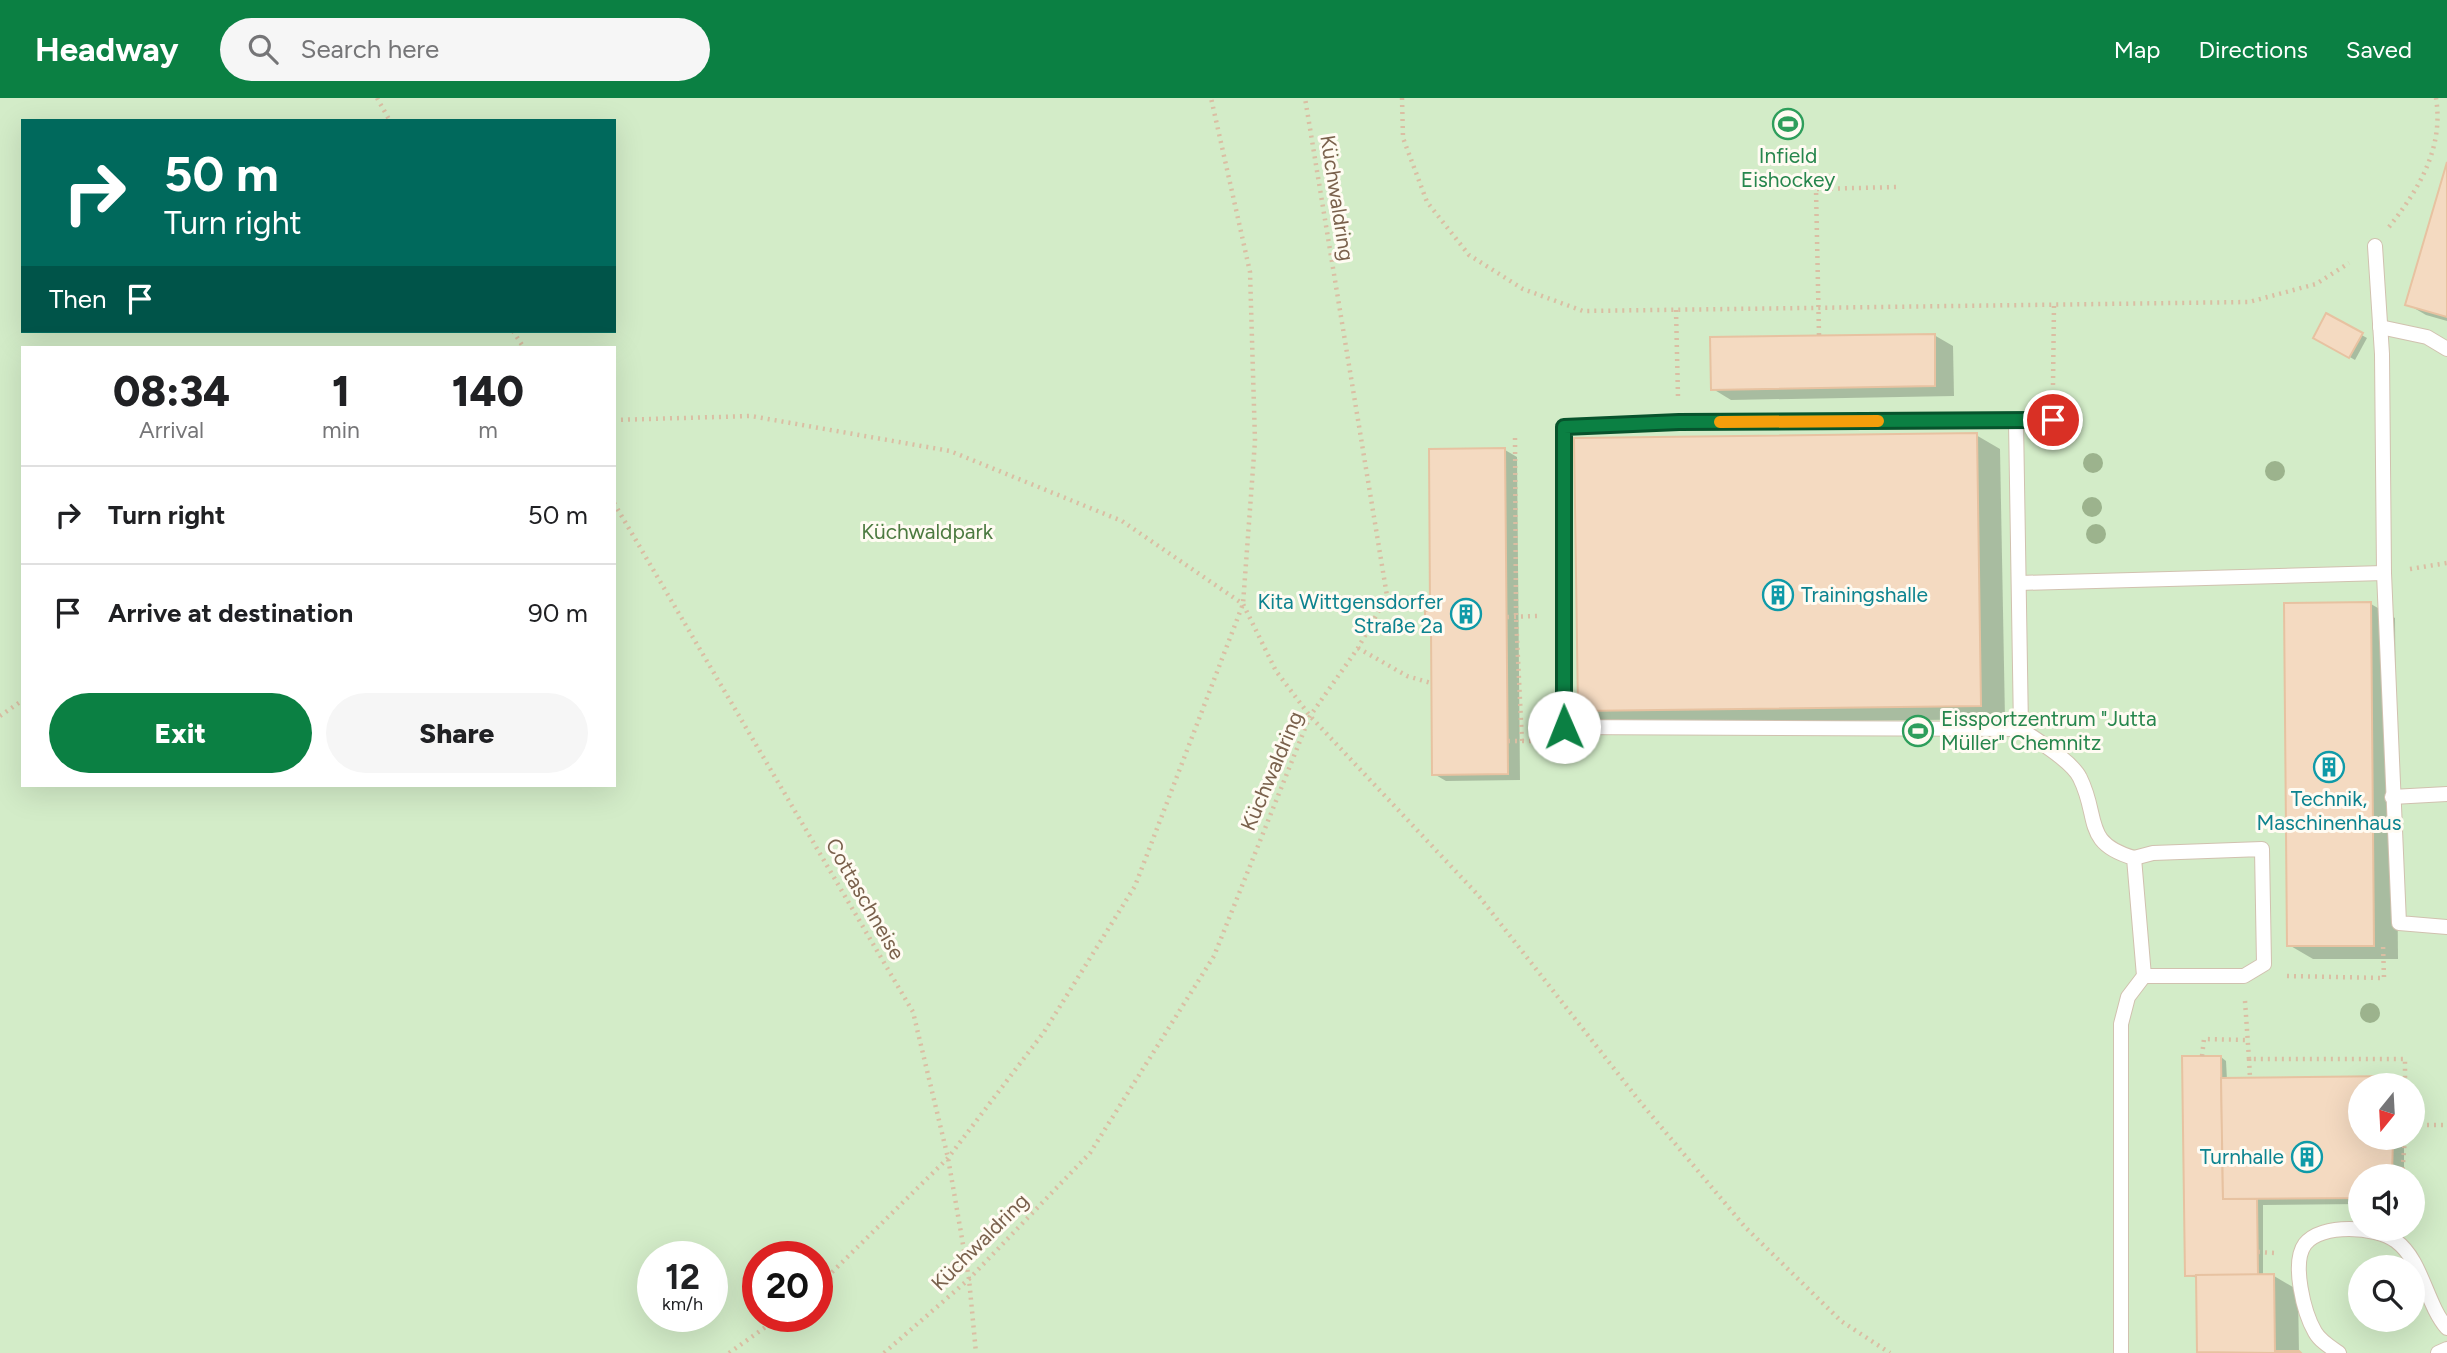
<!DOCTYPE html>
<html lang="en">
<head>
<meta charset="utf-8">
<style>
	:root { --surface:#fff; --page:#f6f6f6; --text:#202124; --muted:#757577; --line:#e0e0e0; --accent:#0b8043 }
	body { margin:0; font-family:Figtree,sans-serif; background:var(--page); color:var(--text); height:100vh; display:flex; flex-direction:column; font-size:26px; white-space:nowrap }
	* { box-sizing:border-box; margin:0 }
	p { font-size:23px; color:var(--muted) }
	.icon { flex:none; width:38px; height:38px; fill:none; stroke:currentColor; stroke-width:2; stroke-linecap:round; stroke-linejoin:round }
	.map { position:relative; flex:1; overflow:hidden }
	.panel { position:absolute; left:21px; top:248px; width:595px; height:441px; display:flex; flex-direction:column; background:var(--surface); border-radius:0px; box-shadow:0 7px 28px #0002 }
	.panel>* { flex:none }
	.banner { position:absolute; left:21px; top:21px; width:595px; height:214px; border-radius:0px; box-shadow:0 7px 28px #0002; background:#00695c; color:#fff; overflow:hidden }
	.needle { width:46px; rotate:198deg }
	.tools { position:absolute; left:2348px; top:975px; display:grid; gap:14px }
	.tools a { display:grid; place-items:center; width:77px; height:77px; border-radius:50%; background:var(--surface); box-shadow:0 7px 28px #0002; font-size:35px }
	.speed { position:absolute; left:637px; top:1143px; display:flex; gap:14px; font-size:35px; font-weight:700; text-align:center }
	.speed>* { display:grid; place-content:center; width:91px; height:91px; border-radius:50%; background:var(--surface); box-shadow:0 7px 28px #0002; line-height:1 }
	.speed small { font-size:18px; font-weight:400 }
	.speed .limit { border:10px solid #d22; background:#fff; color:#111 }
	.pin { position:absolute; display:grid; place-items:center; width:60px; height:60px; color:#fff; margin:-30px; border:4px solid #fff; border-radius:50%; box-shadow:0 2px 7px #0007 }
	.me { position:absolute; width:77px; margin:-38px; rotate:359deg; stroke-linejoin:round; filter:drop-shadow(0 0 5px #0008) }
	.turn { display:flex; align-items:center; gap:24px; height:147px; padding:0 28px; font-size:32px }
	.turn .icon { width:91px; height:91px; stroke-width:2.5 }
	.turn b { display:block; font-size:49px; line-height:60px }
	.then { display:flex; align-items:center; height:66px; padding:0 28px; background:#0003; gap:14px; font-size:26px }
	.eta { display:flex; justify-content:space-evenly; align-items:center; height:119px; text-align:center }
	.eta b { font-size:42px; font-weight:800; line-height:49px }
	.primary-button { display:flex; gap:14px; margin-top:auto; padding:14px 28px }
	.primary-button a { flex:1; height:80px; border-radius:42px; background:var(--accent); color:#fff; font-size:28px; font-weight:800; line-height:80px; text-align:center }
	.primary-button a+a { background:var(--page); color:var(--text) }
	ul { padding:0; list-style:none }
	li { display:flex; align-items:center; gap:21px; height:98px; padding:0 28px; border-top:2px solid var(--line) }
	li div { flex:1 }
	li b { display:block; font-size:26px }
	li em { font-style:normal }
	header { display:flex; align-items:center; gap:42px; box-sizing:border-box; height:98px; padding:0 35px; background:var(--accent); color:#fff }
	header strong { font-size:33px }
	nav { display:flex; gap:38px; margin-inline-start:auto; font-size:24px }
	.search { width:490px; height:63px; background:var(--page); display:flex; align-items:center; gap:18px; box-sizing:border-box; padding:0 24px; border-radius:38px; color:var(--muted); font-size:26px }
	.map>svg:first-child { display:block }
	.green { fill:#d3ecc8; fill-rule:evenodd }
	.shadow { fill:#0003 }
	.building { fill:#f4dac1; stroke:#e7c2a1; stroke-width:2 }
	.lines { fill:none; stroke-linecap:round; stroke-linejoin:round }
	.service-casing { stroke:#d1c1af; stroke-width:16 }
	.path { stroke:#dabea3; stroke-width:4.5; stroke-dasharray:2 5; stroke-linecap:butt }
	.service { stroke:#fff; stroke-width:14 }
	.tree { fill:#9cb38d }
	.route-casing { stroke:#07532c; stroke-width:18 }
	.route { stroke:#0b8043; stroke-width:12 }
	.slow { stroke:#f59e0b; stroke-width:12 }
	.labels { text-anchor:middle; stroke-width:6; stroke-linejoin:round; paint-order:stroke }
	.leisure-label { font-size:21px; fill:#27864d; stroke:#fffbf2 }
	.street-label { font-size:21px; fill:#7a614c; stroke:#fffbf2 }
	.park-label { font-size:21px; fill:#4c7a40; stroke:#fffbf2 }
	.culture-label { font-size:21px; fill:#0d838f; stroke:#fffbf2; text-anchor:end }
</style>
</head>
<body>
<header>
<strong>Headway</strong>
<div class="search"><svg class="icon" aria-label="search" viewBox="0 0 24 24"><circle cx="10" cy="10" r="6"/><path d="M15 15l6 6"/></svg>Search here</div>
<nav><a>Map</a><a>Directions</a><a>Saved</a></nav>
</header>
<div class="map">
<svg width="2447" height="1255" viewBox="0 0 2447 1255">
	<rect width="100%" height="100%" fill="#fdf8eb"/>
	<path class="green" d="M0,0H2447V1255H0ZM23,23H614V233H23ZM23,250H614V688H23ZM2361,987H2413V1040H2361ZM2361,1078H2413V1130H2361ZM653,1158H712V1218H653ZM758,1158H817V1218H758ZM2361,1169H2413V1222H2361Z"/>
	<g class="shadow">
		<polygon points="2447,70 2447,223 2426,217 2407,206"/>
		<polygon points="2327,218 2367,240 2355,262 2315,239"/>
		<polygon points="1934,237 1953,248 1954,298 1731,302 1713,291"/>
		<polygon points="1976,337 2000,351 2005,621 1604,626 1580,612"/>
		<polygon points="1505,352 1517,359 1520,682 1446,683 1434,676 1433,534 1427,531"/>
		<polygon points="2371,506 2395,520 2398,861 2313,861 2289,847"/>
		<polygon points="2221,959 2226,963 2227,982 2392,980 2404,987 2361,987 2361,1040 2404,1040 2404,1078 2361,1078 2361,1106 2263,1107 2263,1178 2274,1178 2298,1192 2299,1255 2199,1253 2198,1180 2186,1177"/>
	</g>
	<g class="building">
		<polygon points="2447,64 2447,219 2405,207"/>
		<polygon points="2326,215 2363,235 2349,260 2313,240"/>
		<polygon points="1935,236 1935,288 1711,292 1710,239"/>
		<polygon points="1977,335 1981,608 1578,613 1574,340"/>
		<polygon points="1505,350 1508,676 1432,677 1431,532 1425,532 1425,513 1430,512 1429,351"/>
		<polygon points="2371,504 2374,848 2287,848 2284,505"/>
		<polygon points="2182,958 2221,958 2223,1101 2257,1101 2258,1177 2185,1178"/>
		<polygon points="2392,978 2393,987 2361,987 2361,1040 2393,1040 2392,1078 2361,1078 2361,1100 2223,1101 2221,980"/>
		<polygon points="2274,1176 2275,1255 2197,1254 2196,1177"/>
		<polygon points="2275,1253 2299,1253 2301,1255 2275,1255"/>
	</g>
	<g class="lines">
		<g class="service-casing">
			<g id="service">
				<polyline points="2375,148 2382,256 2384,475 2399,825 2447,829"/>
				<polyline points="2380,229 2427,239 2447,251"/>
				<path d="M2053,313V322L2016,323L2021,631C2036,642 2072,663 2080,680C2100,720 2082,745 2134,760L2144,878L2128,899L2121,926V1255"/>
				<polyline points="2016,323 1679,324 1564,329 1564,629 2021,631"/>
				<polyline points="2020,485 2384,475"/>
				<polyline points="2392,699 2447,696"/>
				<polyline points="2134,760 2153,755 2262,751 2264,866 2244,878 2144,878"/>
				<path d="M2339,1255C2330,1249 2320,1243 2315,1234C2304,1215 2291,1165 2305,1146C2321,1125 2376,1128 2396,1143C2422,1162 2426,1206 2447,1230"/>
				<polyline points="2438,1255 2447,1251"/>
			</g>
		</g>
		<g class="path">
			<polyline points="377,0 390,23"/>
			<polyline points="1402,0 1403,40 1427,104 1469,157 1523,191 1583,213 2249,204 2316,186 2349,165"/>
			<path d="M2389,129C2419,91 2444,50 2436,0"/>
			<polyline points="1676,212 1678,299"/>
			<polyline points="513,233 524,250"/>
			<polyline points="1819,237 1816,91 1898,89"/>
			<polyline points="2053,287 2054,206"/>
			<polyline points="614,322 751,318 950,353 1122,423 1243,506 1276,573 1310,618 1478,797 1641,1005 1745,1129 1841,1223 1890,1255"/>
			<polyline points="1515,340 1516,519 1522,644"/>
			<polyline points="614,405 913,914 948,1060 969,1181 976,1255"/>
			<polyline points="2410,471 2447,465"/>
			<polyline points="1507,519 1537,518"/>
			<polyline points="1358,550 1407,578 1431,585"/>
			<polyline points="0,618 23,602"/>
			<polyline points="1508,643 1542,643"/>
			<polyline points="2287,878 2384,880 2383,846"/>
			<polyline points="2245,903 2249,961 2405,961 2405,987"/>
			<polyline points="2202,958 2204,941 2247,942"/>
			<polyline points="2249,961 2250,980"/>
			<polyline points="2413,1027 2447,1027"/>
			<polyline points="2402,1078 2405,1040"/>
			<polyline points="2258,1154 2275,1155"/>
			<polyline points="817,1189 948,1060 1044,934 1135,788 1243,506 1255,343 1250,174 1211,0"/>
			<polyline points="729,1255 781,1218"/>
			<polyline points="884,1255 969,1181 1090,1055 1214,858 1310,618 1358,550 1387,498 1305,0"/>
		</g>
		<use href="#service" class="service"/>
	</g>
	<g class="tree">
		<circle cx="2093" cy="365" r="10"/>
		<circle cx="2275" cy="373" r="10"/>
		<circle cx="2092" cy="409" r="10"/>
		<circle cx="2096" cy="436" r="10"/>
		<circle cx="2370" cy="915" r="10"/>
	</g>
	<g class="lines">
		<g class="route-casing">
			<polyline id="route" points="1564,629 1564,329 1679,324 2053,322"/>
		</g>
		<use href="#route" class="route"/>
		<polyline class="slow" points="1720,324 1878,323"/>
	</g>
	<defs>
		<g id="stadium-ring" transform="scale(1.575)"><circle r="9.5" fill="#fffbf2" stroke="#2e9e5b" stroke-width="1.5"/><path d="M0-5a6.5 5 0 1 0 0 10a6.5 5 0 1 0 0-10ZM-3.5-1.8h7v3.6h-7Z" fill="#2e9e5b"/></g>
		<g id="building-ring" transform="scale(1.575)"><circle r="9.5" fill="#fffbf2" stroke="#0f9aa8" stroke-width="1.5"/><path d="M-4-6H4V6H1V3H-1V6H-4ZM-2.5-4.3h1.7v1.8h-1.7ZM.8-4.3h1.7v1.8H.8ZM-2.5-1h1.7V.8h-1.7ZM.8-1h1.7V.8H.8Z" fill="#0f9aa8"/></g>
	</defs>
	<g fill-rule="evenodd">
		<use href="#stadium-ring" x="1788" y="26"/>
		<use href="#building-ring" x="1778" y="497"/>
		<use href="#building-ring" x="1466" y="516"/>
		<use href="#stadium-ring" x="1918" y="633"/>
		<use href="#building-ring" x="2329" y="669"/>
		<use href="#building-ring" x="2307" y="1059"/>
	</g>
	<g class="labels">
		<g class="leisure-label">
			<text x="1788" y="65">Infield<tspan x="1788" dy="24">Eishockey</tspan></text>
			<text x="1941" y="628" text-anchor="start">Eissportzentrum "Jutta<tspan x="1941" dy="24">Müller" Chemnitz</tspan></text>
		</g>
		<g class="street-label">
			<text transform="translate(1337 100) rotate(81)" y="7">Küchwaldring</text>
			<text transform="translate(1272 673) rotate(-67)" y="7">Küchwaldring</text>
			<text transform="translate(865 801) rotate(60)" y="7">Cottaschneise</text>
			<text transform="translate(980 1144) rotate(-45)" y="7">Küchwaldring</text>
		</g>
		<g class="park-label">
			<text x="927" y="441">Küchwaldpark</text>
		</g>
		<g class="culture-label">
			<text x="1801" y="504" text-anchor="start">Trainingshalle</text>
			<text x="1443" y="511">Kita Wittgensdorfer<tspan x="1443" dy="24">Straße 2a</tspan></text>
			<text x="2329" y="708" text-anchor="middle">Technik,<tspan x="2329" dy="24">Maschinenhaus</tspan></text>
			<text x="2284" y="1066">Turnhalle</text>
		</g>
	</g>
</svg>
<div class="tools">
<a><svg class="needle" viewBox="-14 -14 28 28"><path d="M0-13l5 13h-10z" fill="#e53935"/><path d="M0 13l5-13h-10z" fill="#757577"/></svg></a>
<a><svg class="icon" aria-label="sound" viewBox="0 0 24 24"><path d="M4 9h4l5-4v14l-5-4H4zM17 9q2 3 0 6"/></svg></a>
<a><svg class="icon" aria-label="search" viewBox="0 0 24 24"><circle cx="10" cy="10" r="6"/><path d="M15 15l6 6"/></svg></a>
</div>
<div class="speed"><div>12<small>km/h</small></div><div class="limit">20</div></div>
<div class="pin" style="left:2053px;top:322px;background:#d93025"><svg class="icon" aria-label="arrive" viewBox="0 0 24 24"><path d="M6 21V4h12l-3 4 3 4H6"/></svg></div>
<svg class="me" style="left:1564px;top:629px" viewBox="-20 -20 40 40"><circle r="19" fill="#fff"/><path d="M0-13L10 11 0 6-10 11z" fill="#0b8043"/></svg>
<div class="banner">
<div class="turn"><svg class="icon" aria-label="right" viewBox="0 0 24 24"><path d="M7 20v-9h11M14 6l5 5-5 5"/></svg><div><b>50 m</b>Turn right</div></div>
<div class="then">Then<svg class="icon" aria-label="arrive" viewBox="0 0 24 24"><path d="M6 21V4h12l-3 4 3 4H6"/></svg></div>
</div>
<section class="panel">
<div class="eta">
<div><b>08:34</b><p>Arrival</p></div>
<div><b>1</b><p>min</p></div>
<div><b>140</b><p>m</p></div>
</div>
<ul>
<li><svg class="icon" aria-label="right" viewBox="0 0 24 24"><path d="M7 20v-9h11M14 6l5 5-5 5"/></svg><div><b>Turn right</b></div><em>50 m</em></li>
<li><svg class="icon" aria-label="arrive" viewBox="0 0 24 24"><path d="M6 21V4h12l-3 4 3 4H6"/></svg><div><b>Arrive at destination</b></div><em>90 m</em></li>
</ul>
<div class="primary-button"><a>Exit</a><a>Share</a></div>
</section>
</div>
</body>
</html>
